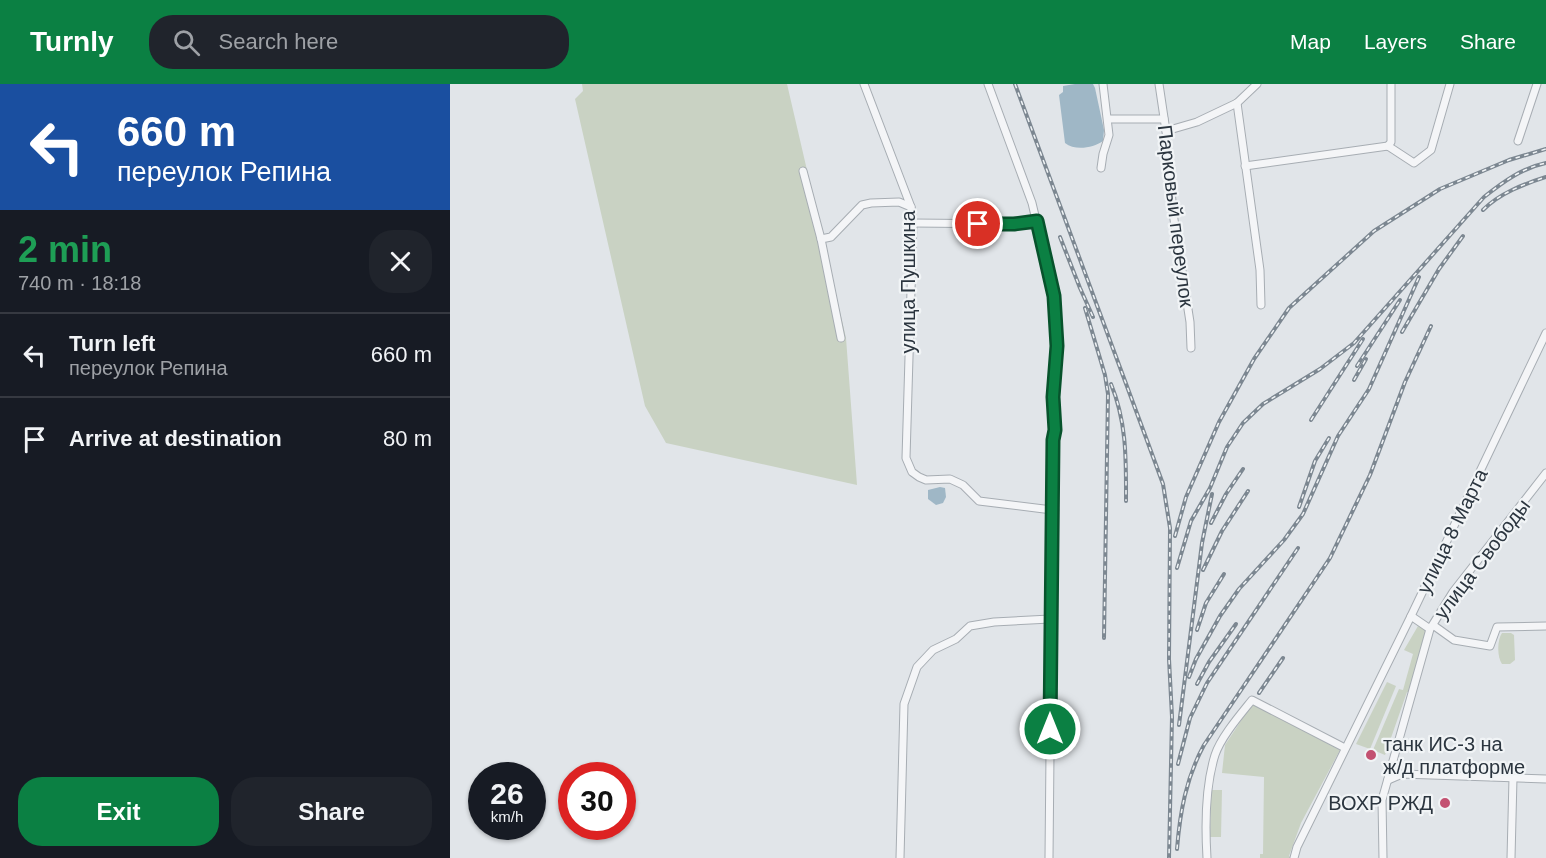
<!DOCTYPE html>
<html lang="en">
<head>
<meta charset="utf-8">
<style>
	:root { --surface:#171b24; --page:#20242c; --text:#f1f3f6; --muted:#9ea1a6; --line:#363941; --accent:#0b8043 }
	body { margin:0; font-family:Arial,sans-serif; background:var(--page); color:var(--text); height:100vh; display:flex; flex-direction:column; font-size:22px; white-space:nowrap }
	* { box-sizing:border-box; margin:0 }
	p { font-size:20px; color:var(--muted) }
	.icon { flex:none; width:33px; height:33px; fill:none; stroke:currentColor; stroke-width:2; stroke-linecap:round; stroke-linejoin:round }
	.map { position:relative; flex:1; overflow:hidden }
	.details { display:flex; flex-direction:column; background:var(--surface); width:450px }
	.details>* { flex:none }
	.top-card { background:#1a4fa0; color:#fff; overflow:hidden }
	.speed { position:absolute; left:18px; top:678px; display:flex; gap:12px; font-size:30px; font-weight:700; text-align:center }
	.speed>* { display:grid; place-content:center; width:78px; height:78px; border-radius:50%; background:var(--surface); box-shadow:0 2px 4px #0004; line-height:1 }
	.speed small { font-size:15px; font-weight:400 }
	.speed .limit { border:9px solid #d22; background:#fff; color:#111 }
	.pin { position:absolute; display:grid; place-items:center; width:51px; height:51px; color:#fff; margin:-26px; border:3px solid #fff; border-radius:50%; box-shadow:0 2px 6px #0007 }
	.me { position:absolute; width:66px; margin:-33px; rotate:0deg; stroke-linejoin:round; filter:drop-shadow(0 0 4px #0008) }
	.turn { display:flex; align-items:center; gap:21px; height:126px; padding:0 18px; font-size:27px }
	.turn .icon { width:78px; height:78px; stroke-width:2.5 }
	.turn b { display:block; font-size:42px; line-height:51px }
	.round { display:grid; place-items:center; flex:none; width:63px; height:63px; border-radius:24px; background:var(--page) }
	.overview { display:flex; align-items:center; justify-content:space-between; height:102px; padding:0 18px }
	h1 { font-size:36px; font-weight:600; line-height:45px; color:#1e9e55 }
	.primary-button { display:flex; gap:12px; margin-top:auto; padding:12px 18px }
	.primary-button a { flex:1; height:69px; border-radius:24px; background:var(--accent); color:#fff; font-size:24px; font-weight:600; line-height:69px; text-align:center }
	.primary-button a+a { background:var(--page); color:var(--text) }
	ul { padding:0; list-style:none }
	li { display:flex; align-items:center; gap:18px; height:84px; padding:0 18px; border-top:2px solid var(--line) }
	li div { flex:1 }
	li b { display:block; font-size:22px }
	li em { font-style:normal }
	header { display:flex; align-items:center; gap:36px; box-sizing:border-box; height:84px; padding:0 30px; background:var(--accent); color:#fff }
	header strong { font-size:28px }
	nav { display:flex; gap:33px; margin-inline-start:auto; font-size:21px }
	.search { width:420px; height:54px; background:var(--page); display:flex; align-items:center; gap:15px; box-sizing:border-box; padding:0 21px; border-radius:24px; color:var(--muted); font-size:22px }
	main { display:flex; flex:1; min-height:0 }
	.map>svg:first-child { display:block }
	.green { fill:#c9d2c3 }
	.water { fill:#9fb7c6 }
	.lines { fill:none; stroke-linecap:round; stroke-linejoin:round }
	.minor-casing { stroke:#a7adb3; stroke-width:9 }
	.minor { stroke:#f4f5f7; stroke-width:7 }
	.rail-casing { stroke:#7c8791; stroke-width:4 }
	.rail { stroke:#f1f4f6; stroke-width:1.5; stroke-dasharray:4.5; stroke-linecap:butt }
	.route-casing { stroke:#07532c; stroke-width:15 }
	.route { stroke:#0b8043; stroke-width:10 }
	.poi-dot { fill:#c35171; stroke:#f1f4f6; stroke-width:2 }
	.labels { text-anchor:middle; stroke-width:4.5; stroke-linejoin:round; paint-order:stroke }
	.street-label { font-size:20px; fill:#2b353f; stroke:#f1f4f6 }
	.poi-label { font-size:20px; fill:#2b353f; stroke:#f1f4f6; text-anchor:start }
</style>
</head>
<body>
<header>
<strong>Turnly</strong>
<div class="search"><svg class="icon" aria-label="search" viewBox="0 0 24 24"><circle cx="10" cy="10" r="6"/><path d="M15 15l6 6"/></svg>Search here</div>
<nav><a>Map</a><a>Layers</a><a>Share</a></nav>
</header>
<main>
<section class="details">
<div class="top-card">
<div class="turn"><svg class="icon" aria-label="left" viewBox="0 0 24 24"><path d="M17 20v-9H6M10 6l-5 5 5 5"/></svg><div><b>660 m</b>переулок Репина</div></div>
</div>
<div class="overview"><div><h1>2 min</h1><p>740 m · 18:18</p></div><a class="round"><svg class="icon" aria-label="close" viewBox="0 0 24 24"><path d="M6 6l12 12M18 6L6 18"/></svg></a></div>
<ul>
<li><svg class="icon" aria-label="left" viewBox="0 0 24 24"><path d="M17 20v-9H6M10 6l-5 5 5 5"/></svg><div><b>Turn left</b><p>переулок Репина</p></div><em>660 m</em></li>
<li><svg class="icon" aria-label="arrive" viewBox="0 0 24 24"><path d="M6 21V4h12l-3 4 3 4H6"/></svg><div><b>Arrive at destination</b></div><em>80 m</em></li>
</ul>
<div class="primary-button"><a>Exit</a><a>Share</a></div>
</section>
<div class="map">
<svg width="1096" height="774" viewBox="0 0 1096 774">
	<rect width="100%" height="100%" fill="#e1e5e9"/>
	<g class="green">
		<polygon points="132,0 337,0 396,254 407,401 216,359 195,322 125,15 133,7"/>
		<polygon points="968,542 977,547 961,608 957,608 935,671 923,666 949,605 953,606 963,570 954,566"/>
		<path d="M1052,549H1061L1064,551L1065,576L1060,580H1052C1047,573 1047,556 1052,549Z"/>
		<polygon points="937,598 946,602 920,665 906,660"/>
		<polygon points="802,620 890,666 851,739 839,772 841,774 810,774 810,770 813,770 814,693 772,689 775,661"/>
		<polygon points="761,706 772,706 771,753 760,753"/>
	</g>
	<g class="water">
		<path d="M625,0H643L645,4L654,46L653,57C643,64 625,67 615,59L609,11L613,8V2Z"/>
		<polygon points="490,403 495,404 496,413 493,419 486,421 478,415 478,406"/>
	</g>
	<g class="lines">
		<g class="minor-casing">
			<g id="minor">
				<polyline points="414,0 461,123 463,139 456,374 462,388 469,393 476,396 500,395 513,401 529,417 602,426"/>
				<polyline points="538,0 582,119 604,212 607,262 603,313 605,346 603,355 599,774"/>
				<polyline points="709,0 716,47 723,129 740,238 741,264"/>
				<polyline points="787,19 810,186 811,221"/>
				<polyline points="658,35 714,35"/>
				<polyline points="716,47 747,38 787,19 807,0"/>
				<polyline points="1068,57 1087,0"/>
				<polyline points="938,62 964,79 981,66 1000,0"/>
				<polyline points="938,62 941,58 941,0"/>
				<polyline points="795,82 938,62"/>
				<polyline points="651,84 653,70 659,51 653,0"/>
				<polyline points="353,87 371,155 391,254"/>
				<polyline points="463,139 564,140 587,137"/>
				<polyline points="371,155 381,153 412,121 421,119 449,118 461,123"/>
				<polyline points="961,532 980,545"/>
				<polyline points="983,541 1004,556 1040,562 1047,543 1096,542"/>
				<polyline points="938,696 952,690 1096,695"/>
				<polyline points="450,774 454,620 467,583 483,566 506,555 520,542 544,538 600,535"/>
				<path d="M757,774C755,741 755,703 765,671C771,653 790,631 802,616L895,664"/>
				<polyline points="844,774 847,763 961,532 1096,249"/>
				<polyline points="933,774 932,716 980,545 1003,508 1096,389"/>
				<polyline points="1061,774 1063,694"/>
			</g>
		</g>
		<use href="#minor" class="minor"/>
		<g class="rail-casing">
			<g id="rail">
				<polyline points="565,0 695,351 713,400 720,444 719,575 722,633 719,774"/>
				<path d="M1033,126C1050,109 1074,100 1096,93"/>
				<polyline points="610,153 630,204 643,233"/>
				<polyline points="635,224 655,291 658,310 654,554"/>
				<polyline points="952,248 989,185 1013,152"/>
				<polyline points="907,282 950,216"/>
				<polyline points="904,296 916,275"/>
				<path d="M661,300C677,339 676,376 676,417"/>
				<polyline points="861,336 913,255"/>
				<polyline points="849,423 865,377 879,354"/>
				<polyline points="761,439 776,410 793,385"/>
				<polyline points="725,452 736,413 769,338 804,275 839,224 924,147 990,105 1059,76 1096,65"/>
				<path d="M727,484L741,437L760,404L777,363L793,339L813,320L870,285L904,259L1034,113C1053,98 1072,84 1096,79"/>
				<polyline points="753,486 772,447 798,407"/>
				<polyline points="747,546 756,519 774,490"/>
				<polyline points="739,593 746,575 770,532 789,505 834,456 853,430 888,352 919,305 969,193"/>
				<polyline points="747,600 759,578 786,540"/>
				<polyline points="809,609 833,574"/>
				<polyline points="729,641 752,459 762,410"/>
				<polyline points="728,680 740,634 757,599 848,464"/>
				<path d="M727,765C730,728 736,694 754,661L880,474L920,391L955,298L981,242"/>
			</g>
		</g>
		<use href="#rail" class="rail"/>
	</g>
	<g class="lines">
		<g class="route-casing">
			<polyline id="route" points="528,140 564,140 587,137 604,212 607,262 603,313 605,346 603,356 600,645"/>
		</g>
		<use href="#route" class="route"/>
	</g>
	<g class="poi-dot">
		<circle cx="921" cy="671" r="6"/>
		<circle cx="995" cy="719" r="6"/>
	</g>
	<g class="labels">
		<g class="street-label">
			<text transform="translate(726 132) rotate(83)" y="7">Парковый переулок</text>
			<text transform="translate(458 198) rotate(-90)" y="7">улица Пушкина</text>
			<text transform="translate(1002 447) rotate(-64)" y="7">улица 8 Марта</text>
			<text transform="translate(1032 475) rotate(-53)" y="7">улица Свободы</text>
		</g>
		<g class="poi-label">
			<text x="933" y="667">танк ИС-3 на<tspan x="933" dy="23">ж/д платформе</tspan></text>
			<text x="983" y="726" text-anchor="end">ВОХР РЖД</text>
		</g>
	</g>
</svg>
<div class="speed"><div>26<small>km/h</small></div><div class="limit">30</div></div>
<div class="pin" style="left:528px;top:140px;background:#d93025"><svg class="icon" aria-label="arrive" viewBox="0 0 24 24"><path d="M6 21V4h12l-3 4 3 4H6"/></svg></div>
<svg class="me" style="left:600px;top:645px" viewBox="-20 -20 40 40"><circle r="17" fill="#0b8043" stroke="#fff" stroke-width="3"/><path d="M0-11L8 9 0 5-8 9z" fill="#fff"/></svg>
</div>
</main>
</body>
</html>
